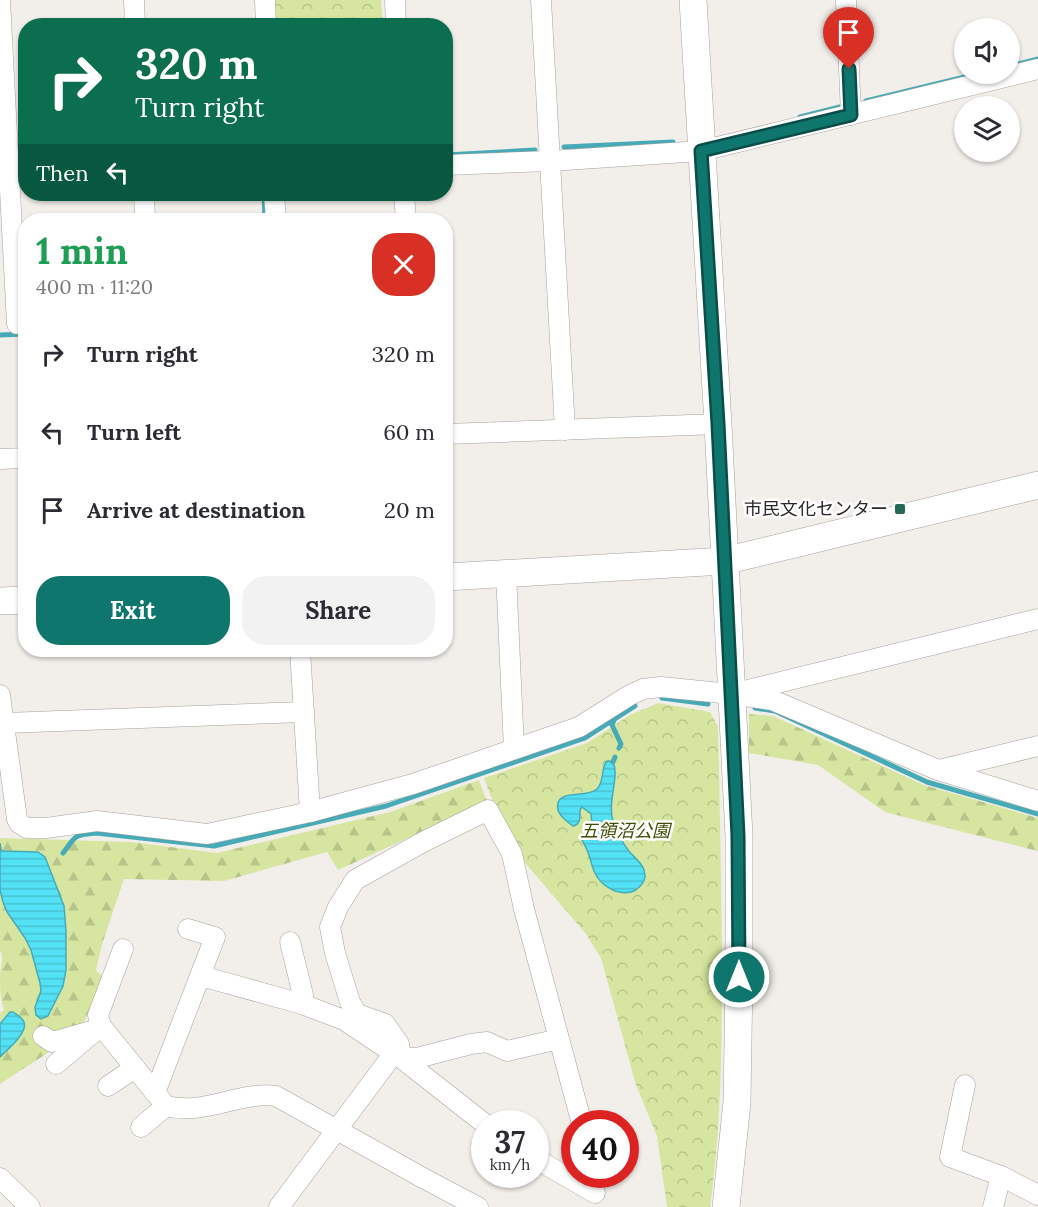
<!DOCTYPE html>
<html lang="en">
<head>
<meta charset="utf-8">
<style>
	:root { --surface:#fff; --page:#f2f2f3; --text:#2b2b33; --muted:#7c7c81; --accent:#0f766e }
	body { margin:0; font-family:Lora,"Noto Sans JP",serif; background:var(--page); color:var(--text); height:100vh; display:flex; flex-direction:column; font-size:22px; white-space:nowrap }
	* { box-sizing:border-box; margin:0 }
	p { font-size:20px; color:var(--muted) }
	.icon { flex:none; width:33px; height:33px; fill:none; stroke:currentColor; stroke-width:2; stroke-linecap:round; stroke-linejoin:round }
	.map { position:relative; flex:1; overflow:hidden }
	.sheet { position:absolute; left:18px; top:213px; width:435px; height:444px; display:flex; flex-direction:column; background:var(--surface); border-radius:24px; box-shadow:0 2px 4px #0004 }
	.sheet>* { flex:none }
	.guide { position:absolute; left:18px; top:18px; width:435px; height:183px; border-radius:24px; box-shadow:0 2px 4px #0004; background:#0b6e4f; color:#fff; overflow:hidden }
	.tools { position:absolute; left:954px; top:18px; display:grid; gap:12px }
	.tools a { display:grid; place-items:center; width:66px; height:66px; border-radius:50%; background:var(--surface); box-shadow:0 2px 4px #0004; font-size:30px }
	.speed { position:absolute; left:471px; top:1110px; display:flex; gap:12px; font-size:30px; font-weight:700; text-align:center }
	.speed>* { display:grid; place-content:center; width:78px; height:78px; border-radius:50%; background:var(--surface); box-shadow:0 2px 4px #0004; line-height:1 }
	.speed small { font-size:15px; font-weight:400 }
	.speed .limit { border:9px solid #d22; background:#fff; color:#111 }
	.pin { position:absolute; display:grid; place-items:center; width:51px; height:51px; color:#fff; margin:-62px -26px; border-radius:50% 50% 50% 0; rotate:-45deg; box-shadow:0 0 6px #0007 }
	.pin .icon { rotate:45deg }
	.me { position:absolute; width:66px; margin:-33px; rotate:0deg; stroke-linejoin:round; filter:drop-shadow(0 0 4px #0008) }
	.turn { display:flex; align-items:center; gap:21px; height:126px; padding:0 18px; font-size:27px }
	.turn .icon { width:78px; height:78px; stroke-width:2.5 }
	.turn b { display:block; font-size:42px; line-height:51px }
	.then { display:flex; align-items:center; height:57px; padding:0 18px; background:#0003; gap:12px; font-size:22px }
	.round { display:grid; place-items:center; flex:none; width:63px; height:63px; border-radius:24px; background:var(--page) }
	.headline { display:flex; align-items:center; justify-content:space-between; height:102px; padding:0 18px }
	h1 { font-size:36px; font-weight:700; line-height:45px; color:#1e9e55 }
	.action { display:flex; gap:12px; margin-top:auto; padding:12px 18px }
	.action a { flex:1; height:69px; border-radius:24px; background:var(--accent); color:#fff; font-size:24px; font-weight:700; line-height:69px; text-align:center }
	.action a+a { background:var(--page); color:var(--text) }
	ul { padding:0; list-style:none }
	li { display:flex; align-items:center; gap:18px; height:78px; padding:0 18px }
	li div { flex:1 }
	li b { display:block; font-size:22px }
	li em { font-style:normal }
	.map>svg:first-child { display:block }
	.forest { fill:url(#forest-firs) }
	.park { fill:url(#park-crowns) }
	.water { fill:url(#water-rules); stroke:#47aab7; stroke-width:1.5 }
	.lines { fill:none; stroke-linecap:round; stroke-linejoin:round }
	.stream { stroke:#47aab7; stroke-width:5 }
	.street-casing { stroke:#a5a19d; stroke-width:21 }
	.secondary-casing { stroke:#a5a19d; stroke-width:28 }
	.street { stroke:#fff; stroke-width:20 }
	.secondary { stroke:#fff; stroke-width:27 }
	.route-casing { stroke:#0a4d48; stroke-width:15 }
	.route { stroke:#0f766e; stroke-width:10 }
	.poi-dot { fill:#256859; stroke:#fff; stroke-width:2 }
	.labels { text-anchor:middle; stroke-width:5; stroke-linejoin:round; paint-order:stroke }
	.poi-label { font-size:18px; fill:#2a2927; stroke:#fff; text-anchor:end }
	.park-label { font-size:18px; font-style:italic; fill:#434f06; stroke:#fff }
</style>
</head>
<body>
<div class="map">
<svg width="1038" height="1207" viewBox="0 0 1038 1207">
	<defs>
		<pattern id="forest-firs" width="22" height="20" patternUnits="userSpaceOnUse" patternTransform="scale(1.5)"><rect width="22" height="20" fill="#d6e6a0"/><path d="M5 1l3.5 6h-7zM16 11l3.5 6h-7z" fill="#b8c58a"/></pattern>
		<pattern id="park-crowns" width="20" height="18" patternUnits="userSpaceOnUse" patternTransform="scale(1.5)"><rect width="20" height="18" fill="#d6e6a0"/><path d="M2 6a3 3 0 1 1 6 0M12 15a3 3 0 1 1 6 0" fill="none" stroke="#b8c58a"/></pattern>
		<pattern id="water-rules" width="6" height="5" patternUnits="userSpaceOnUse" patternTransform="scale(1.5)"><rect width="6" height="5" fill="#53e1f5"/><path d="M0 2.5h6" fill="none" stroke="#48c1d2"/></pattern>
	</defs>
	<rect width="100%" height="100%" fill="#f2eeea"/>
	<g class="forest">
		<polygon points="749,714 773,716 924,785 1038,818 1038,851 885,812 818,765 749,753"/>
		<path d="M479,780L487,802L338,870L327,852L224,881L124,879L103,941L96,970L102,976L83,1025L46,1054L0,1084V1013L4,1010C0,998 0,987 0,975C1,965 4,959 0,950V838L131,842L217,853L390,812Z"/>
	</g>
	<g class="park">
		<polygon points="274,0 381,0 383,25 275,25"/>
		<path d="M658,703L710,712L718,727C720,802 721,876 722,951C722,1037 722,1122 710,1207H667L657,1136L636,1085L601,958L586,934L520,857L493,802L484,778L587,743L630,715Z"/>
	</g>
	<g class="water">
		<path d="M609,761L613,762C620,776 607,801 613,821C617,832 622,842 628,850C634,858 646,865 645,877C644,883 639,888 634,891C619,897 601,886 595,873C592,867 591,861 589,855C587,849 584,844 581,838L592,824L591,814L582,807L580,810C580,817 581,824 573,826C566,821 555,813 558,803C561,790 587,798 597,789C604,783 601,770 606,762Z"/>
		<polygon points="0,843 1,850 3,851 38,852 45,857 64,906 66,931 66,970 63,986 48,1016 41,1019 36,1015 35,1007 41,991 40,983 31,950 25,938 7,912 3,902 0,890"/>
		<path d="M10,1012H13C17,1015 22,1017 24,1022C28,1033 7,1050 0,1057V1024Z"/>
	</g>
	<g class="lines">
		<g class="stream">
			<polyline points="1010,66 1038,59"/>
			<polyline points="866,101 977,74"/>
			<polyline points="800,117 840,107"/>
			<polyline points="564,147 673,142"/>
			<polyline points="446,155 535,150"/>
			<polyline points="264,194 265,220"/>
			<polyline points="0,335 26,334"/>
			<polyline points="662,698 708,704"/>
			<polyline points="755,708 775,711 927,782 1038,814"/>
			<polyline points="614,720 612,725 621,744 619,748"/>
			<polyline points="613,762 615,757"/>
			<path d="M63,853C76,836 73,835 96,833L214,846L386,806L585,738L635,706"/>
		</g>
		<g class="street-casing">
			<g id="street">
				<polyline points="0,0 17,324"/>
				<polyline points="134,0 135,26"/>
				<polyline points="265,0 266,26"/>
				<polyline points="395,0 396,26"/>
				<polyline points="541,0 565,430"/>
				<polyline points="846,0 851,115"/>
				<polyline points="446,165 550,161 701,151 1038,69"/>
				<polyline points="144,194 145,220"/>
				<polyline points="274,194 276,220"/>
				<polyline points="404,194 406,220"/>
				<polyline points="446,434 718,424"/>
				<polyline points="0,459 26,458"/>
				<polyline points="506,573 514,749"/>
				<polyline points="300,650 310,812"/>
				<polyline points="740,692 1038,619"/>
				<polyline points="0,695 17,819 19,823 27,828 46,828 97,821 207,834 310,812 413,784 579,727 630,695 643,689 661,687 731,694 772,700 938,770 1038,801"/>
				<polyline points="5,723 304,712"/>
				<polyline points="939,770 1038,746"/>
				<polyline points="290,942 303,995 302,1004"/>
				<path d="M123,949L98,1015L101,1026L166,1106C204,1116 240,1091 276,1096L423,1178L478,1207"/>
				<polyline points="201,976 302,1004 344,1020 401,1058 485,1124"/>
				<polyline points="43,1036 52,1042 91,1031"/>
				<polyline points="559,1039 507,1051 487,1042 471,1044 417,1058 401,1058 399,1044 385,1024 357,1014 350,1002 335,953 330,927 338,907 355,880 423,842 488,810 512,854 524,909 582,1124"/>
				<polyline points="56,1064 101,1026"/>
				<polyline points="965,1085 950,1157 1001,1176 1038,1195"/>
				<polyline points="108,1086 135,1068"/>
				<polyline points="154,1092 158,1085 215,937 188,929"/>
				<polyline points="141,1127 166,1106"/>
				<polyline points="536,1159 595,1193"/>
				<polyline points="0,1178 30,1207"/>
				<polyline points="279,1207 394,1053"/>
				<polyline points="993,1207 1001,1176"/>
			</g>
		</g>
		<g class="secondary-casing">
			<g id="secondary">
				<polyline points="693,0 718,424 739,836 739,977 737,1102 726,1207"/>
				<polyline points="446,577 724,561 1038,485"/>
				<polyline points="0,601 26,600"/>
			</g>
		</g>
		<use href="#street" class="street"/>
		<use href="#secondary" class="secondary"/>
	</g>
	<g class="lines">
		<g class="route-casing">
			<polyline id="route" points="739,977 738,836 718,424 701,151 851,115 849,69"/>
		</g>
		<use href="#route" class="route"/>
	</g>
	<rect class="poi-dot" x="894" y="503" width="12" height="12" rx="3"/>
	<g class="labels">
		<g class="poi-label">
			<text x="888" y="515">市民文化センター</text>
		</g>
		<g class="park-label">
			<text x="625" y="837">五領沼公園</text>
		</g>
	</g>
</svg>
<div class="tools">
<a><svg class="icon" aria-label="sound" viewBox="0 0 24 24"><path d="M4 9h4l5-4v14l-5-4H4zM17 9q2 3 0 6"/></svg></a>
<a><svg class="icon" aria-label="layers" viewBox="0 0 24 24"><path d="M12 4l9 5-9 5-9-5zM3 14l9 5 9-5"/></svg></a>
</div>
<div class="speed"><div>37<small>km/h</small></div><div class="limit">40</div></div>
<div class="pin" style="left:849px;top:69px;background:#d93025"><svg class="icon" aria-label="arrive" viewBox="0 0 24 24"><path d="M6 21V4h12l-3 4 3 4H6"/></svg></div>
<svg class="me" style="left:739px;top:977px" viewBox="-20 -20 40 40"><circle r="17" fill="#0f766e" stroke="#fff" stroke-width="3"/><path d="M0-11L8 9 0 5-8 9z" fill="#fff"/></svg>
<div class="guide">
<div class="turn"><svg class="icon" aria-label="right" viewBox="0 0 24 24"><path d="M7 20v-9h11M14 6l5 5-5 5"/></svg><div><b>320 m</b>Turn right</div></div>
<div class="then">Then<svg class="icon" aria-label="left" viewBox="0 0 24 24"><path d="M17 20v-9H6M10 6l-5 5 5 5"/></svg></div>
</div>
<section class="sheet">
<div class="headline"><div><h1>1 min</h1><p>400 m · 11:20</p></div><a class="round" style="background:#d93025;color:#fff"><svg class="icon" aria-label="close" viewBox="0 0 24 24"><path d="M6 6l12 12M18 6L6 18"/></svg></a></div>
<ul>
<li><svg class="icon" aria-label="right" viewBox="0 0 24 24"><path d="M7 20v-9h11M14 6l5 5-5 5"/></svg><div><b>Turn right</b></div><em>320 m</em></li>
<li><svg class="icon" aria-label="left" viewBox="0 0 24 24"><path d="M17 20v-9H6M10 6l-5 5 5 5"/></svg><div><b>Turn left</b></div><em>60 m</em></li>
<li><svg class="icon" aria-label="arrive" viewBox="0 0 24 24"><path d="M6 21V4h12l-3 4 3 4H6"/></svg><div><b>Arrive at destination</b></div><em>20 m</em></li>
</ul>
<div class="action"><a>Exit</a><a>Share</a></div>
</section>
</div>
</body>
</html>
